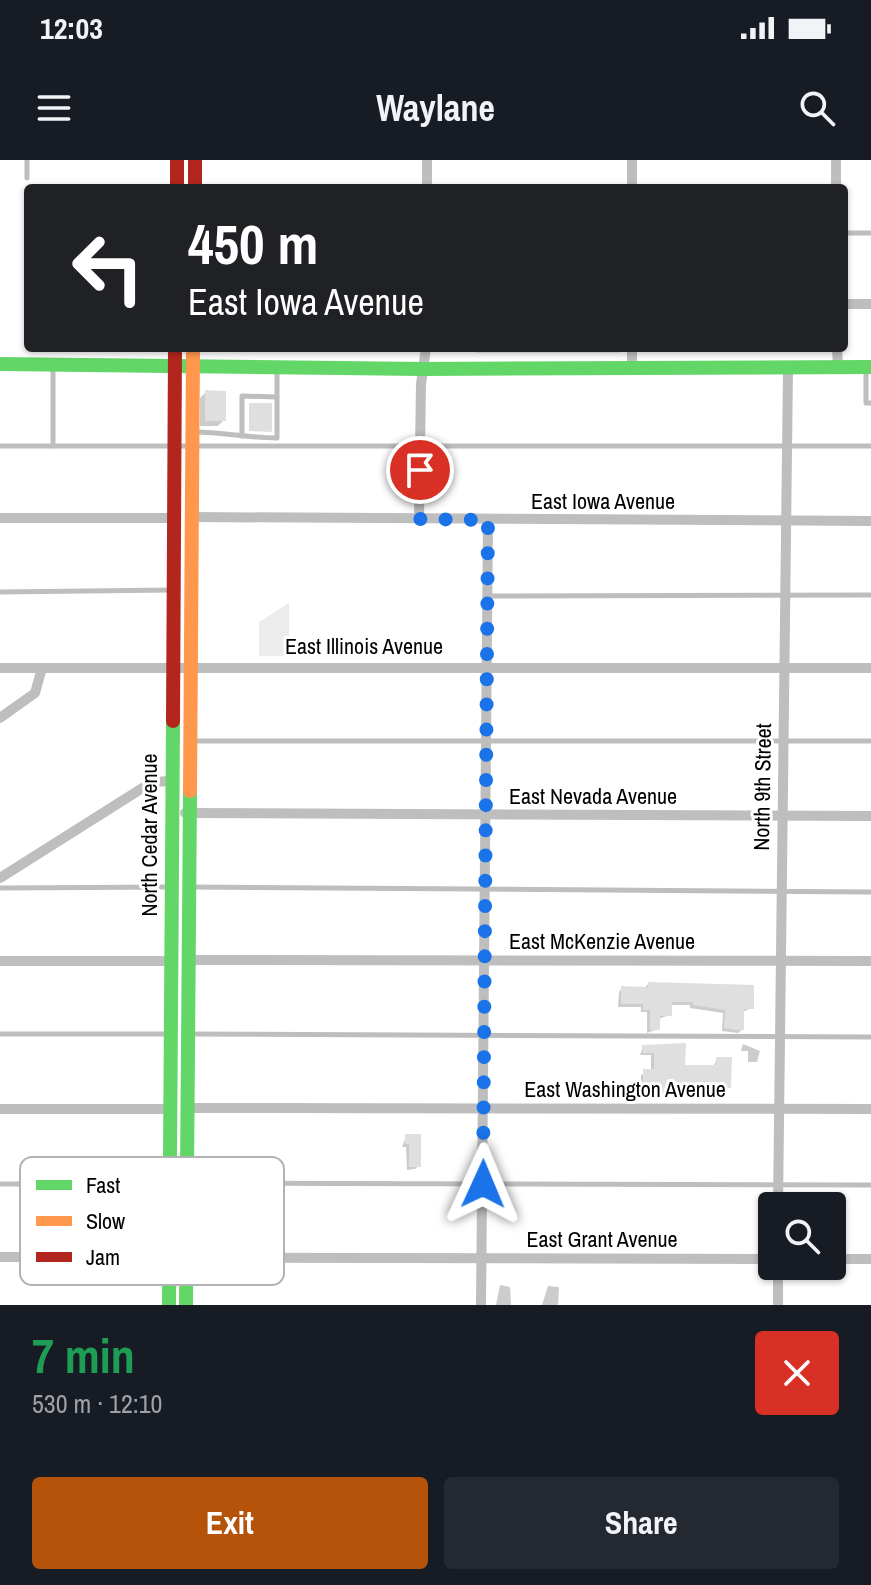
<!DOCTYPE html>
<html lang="en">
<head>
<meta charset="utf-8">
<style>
	:root { --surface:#171b24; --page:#242831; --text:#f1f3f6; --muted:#9ea1a6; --accent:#b45309 }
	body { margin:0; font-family:"Archivo Narrow",sans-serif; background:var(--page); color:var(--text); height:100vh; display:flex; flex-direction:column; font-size:30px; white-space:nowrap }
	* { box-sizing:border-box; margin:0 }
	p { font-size:26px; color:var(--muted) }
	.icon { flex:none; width:44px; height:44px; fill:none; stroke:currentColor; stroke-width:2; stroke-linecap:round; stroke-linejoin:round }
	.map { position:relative; height:1145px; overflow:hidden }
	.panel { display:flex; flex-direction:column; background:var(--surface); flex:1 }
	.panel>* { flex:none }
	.banner { position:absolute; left:24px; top:24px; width:824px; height:168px; border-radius:8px; box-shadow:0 2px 6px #0004; background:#202124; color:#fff; overflow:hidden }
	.fabs { position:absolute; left:758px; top:1032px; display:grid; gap:16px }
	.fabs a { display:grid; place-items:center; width:88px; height:88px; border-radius:8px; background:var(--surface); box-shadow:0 2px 6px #0004; font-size:40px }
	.pin { position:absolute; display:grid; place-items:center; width:68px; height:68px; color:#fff; margin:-34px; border:4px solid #fff; border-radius:50%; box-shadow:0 2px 8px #0007 }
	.me { position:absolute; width:88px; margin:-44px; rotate:1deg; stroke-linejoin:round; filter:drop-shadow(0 0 6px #0008) }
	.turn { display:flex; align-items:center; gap:28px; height:168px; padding:0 32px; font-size:36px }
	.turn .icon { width:104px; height:104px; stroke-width:2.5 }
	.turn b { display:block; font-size:56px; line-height:68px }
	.round { display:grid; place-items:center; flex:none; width:84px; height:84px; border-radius:8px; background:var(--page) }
	.head { display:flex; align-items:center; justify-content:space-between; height:136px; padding:0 32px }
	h1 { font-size:48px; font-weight:800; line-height:60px; color:#1e9e55 }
	.primary-button { display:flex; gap:16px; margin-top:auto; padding:16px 32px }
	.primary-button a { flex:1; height:92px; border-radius:8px; background:var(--accent); color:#fff; font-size:32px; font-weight:800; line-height:92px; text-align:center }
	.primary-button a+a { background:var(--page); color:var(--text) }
	.status { display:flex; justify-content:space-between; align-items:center; height:56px; padding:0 40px; background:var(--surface); direction:ltr }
	.status svg { height:22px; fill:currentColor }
	header { display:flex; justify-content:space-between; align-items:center; height:104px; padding:0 32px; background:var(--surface); font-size:36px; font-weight:800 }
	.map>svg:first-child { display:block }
	.green { fill:#ececec }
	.shadow { fill:#0003 }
	.building { fill:#dfdfdf }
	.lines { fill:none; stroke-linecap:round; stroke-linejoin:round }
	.lane { stroke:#bebebe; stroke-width:5 }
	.street { stroke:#bebebe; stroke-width:10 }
	.fast { stroke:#63d668; stroke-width:14 }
	.slow { stroke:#ff974d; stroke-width:14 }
	.jam { stroke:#b3261e; stroke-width:14 }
	.route { stroke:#1a73e8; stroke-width:14; stroke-dasharray:0 25.2 }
	.labels { text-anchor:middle; stroke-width:6; stroke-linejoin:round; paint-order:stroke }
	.street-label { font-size:22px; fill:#000; stroke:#fff }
	.key { fill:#fff; stroke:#b2b2b2; stroke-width:2 }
	.key-label { font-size:22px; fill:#000 }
</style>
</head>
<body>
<div class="status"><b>12:03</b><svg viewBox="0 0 49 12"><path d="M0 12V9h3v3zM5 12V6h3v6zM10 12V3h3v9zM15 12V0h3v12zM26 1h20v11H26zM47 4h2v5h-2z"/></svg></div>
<header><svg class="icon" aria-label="menu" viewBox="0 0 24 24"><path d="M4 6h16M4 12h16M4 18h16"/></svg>Waylane<svg class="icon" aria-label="search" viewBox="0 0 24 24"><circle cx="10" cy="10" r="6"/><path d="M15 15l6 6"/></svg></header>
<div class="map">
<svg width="871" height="1145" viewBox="0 0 871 1145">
	<rect width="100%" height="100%" fill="#fff"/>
	<g class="green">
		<rect x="475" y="188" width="144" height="5"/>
		<polygon points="289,443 289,496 259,496 259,462"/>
	</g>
	<g class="shadow">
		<polygon points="206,232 224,260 218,266 200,266 200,238"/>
		<polygon points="648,824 752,848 742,852 742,870 738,873 722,871 723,853 690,848 690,845 670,845 670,855 658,859 658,869 647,873 647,852 641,852 641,847 618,847 619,832 622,828 644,829"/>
		<polygon points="743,884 760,891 757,902 748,902 748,891 741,891"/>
		<polygon points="643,887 683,907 713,907 717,899 729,927 725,931 673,936 640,933 641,915 651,911 651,895 640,895"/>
		<polygon points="406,976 419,1006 415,1009 407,1010 406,987 402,987"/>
		<polygon points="500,1125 510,1127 511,1145 496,1145"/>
		<polygon points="548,1126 559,1127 558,1145 542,1145"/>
	</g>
	<g class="building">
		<polygon points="205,230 226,231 226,261 205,261"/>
		<polygon points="249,243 272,243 272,272 249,271"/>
		<polygon points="648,822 754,825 754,849 744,849 744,870 734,870 724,868 725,850 693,845 693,842 672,842 672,856 660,856 660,870 650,870 650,850 643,850 643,844 621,844 621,826 648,827"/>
		<polygon points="686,883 685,905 716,905 716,897 732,897 731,928 707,927 678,933 643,930 643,909 654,909 654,893 643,893 642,885"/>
		<polygon points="405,974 421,974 421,1007 409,1007 409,984 405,984"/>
	</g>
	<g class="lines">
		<g class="lane">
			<polyline points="27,18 27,0"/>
			<polyline points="844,73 871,73"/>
			<polyline points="866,208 866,243 871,243"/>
			<polyline points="53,209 53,286"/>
			<path d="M194,272C223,272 248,278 277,278V208"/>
			<polyline points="242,276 242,236 277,237"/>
			<polyline points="0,286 871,286"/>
			<polyline points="0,432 171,430"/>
			<polyline points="488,436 871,435"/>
			<polyline points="191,581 871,581"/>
			<polyline points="189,727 871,732"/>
			<polyline points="0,728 171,727"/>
			<polyline points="0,874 169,874"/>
			<polyline points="188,874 871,877"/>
			<polyline points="188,1023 871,1025"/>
			<polyline points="0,1024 168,1024"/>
		</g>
		<g class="street">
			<polyline points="836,0 836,28"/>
			<polyline points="427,28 427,0"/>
			<polyline points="632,28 632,0"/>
			<polyline points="844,144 871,144"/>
			<polyline points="837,188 838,207"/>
			<polyline points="632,209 632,188"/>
			<polyline points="192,357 871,361"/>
			<polyline points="0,358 173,358"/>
			<polyline points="419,359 421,224 426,188"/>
			<polyline points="0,508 871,508"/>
			<polyline points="0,558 35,533 42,508"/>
			<polyline points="185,653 871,656"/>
			<polyline points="0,718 152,622 171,621"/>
			<polyline points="188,800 871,801"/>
			<polyline points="0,801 170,801"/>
			<polyline points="187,948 871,949"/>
			<polyline points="0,949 169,949"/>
			<polyline points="778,1046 788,208"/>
			<polyline points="0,1097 772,1099"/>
			<polyline points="832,1099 871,1099"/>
			<polyline points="778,1106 778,1145"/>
			<polyline points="481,1145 488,360"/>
		</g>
		<g class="fast">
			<polyline points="0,204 423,209 871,207"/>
			<polyline points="169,1145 173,561"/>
			<polyline points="186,1145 190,631"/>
		</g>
		<polyline class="slow" points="190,631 193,188"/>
		<g class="jam">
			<polyline points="177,0 177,28"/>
			<polyline points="195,0 195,28"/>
			<polyline points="173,561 175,188"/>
		</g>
	</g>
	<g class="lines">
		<polyline class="route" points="420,310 419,359 488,360 483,1024"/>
	</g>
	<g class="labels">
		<g class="street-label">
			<text x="603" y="349">East Iowa Avenue</text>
			<text x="364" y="494">East Illinois Avenue</text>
			<text transform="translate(762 627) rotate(-89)" y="8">North 9th Street</text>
			<text x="593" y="644">East Nevada Avenue</text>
			<text transform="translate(149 675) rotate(-90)" y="8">North Cedar Avenue</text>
			<text x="602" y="789">East McKenzie Avenue</text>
			<text x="625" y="937">East Washington Avenue</text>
			<text x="602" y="1087">East Grant Avenue</text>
		</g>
	</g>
	<rect x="20" y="997" width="264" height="128" rx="12" class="key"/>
	<rect x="36" y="1020" width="36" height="10" fill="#63d668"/>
	<rect x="36" y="1056" width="36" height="10" fill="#ff974d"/>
	<rect x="36" y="1092" width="36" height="10" fill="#b3261e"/>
	<g class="key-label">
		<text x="86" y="1033">Fast</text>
		<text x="86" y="1069">Slow</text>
		<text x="86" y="1105">Jam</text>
	</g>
</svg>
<div class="fabs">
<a><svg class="icon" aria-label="search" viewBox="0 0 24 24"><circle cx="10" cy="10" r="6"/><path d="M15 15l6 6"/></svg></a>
</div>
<div class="pin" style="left:420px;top:310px;background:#d93025"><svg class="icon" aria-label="arrive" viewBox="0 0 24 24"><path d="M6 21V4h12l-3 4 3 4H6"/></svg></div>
<svg class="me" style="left:483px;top:1024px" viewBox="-20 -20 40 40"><path d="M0-17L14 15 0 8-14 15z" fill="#1a73e8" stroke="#fff" stroke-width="4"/></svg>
<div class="banner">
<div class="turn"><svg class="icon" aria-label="left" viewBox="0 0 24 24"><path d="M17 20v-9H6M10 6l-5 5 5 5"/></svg><div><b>450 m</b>East Iowa Avenue</div></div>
</div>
</div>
<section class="panel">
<div class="head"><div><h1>7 min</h1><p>530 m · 12:10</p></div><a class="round" style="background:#d93025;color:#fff"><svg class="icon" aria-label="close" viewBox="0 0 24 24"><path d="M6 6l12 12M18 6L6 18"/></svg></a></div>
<div class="primary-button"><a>Exit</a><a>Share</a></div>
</section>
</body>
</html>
